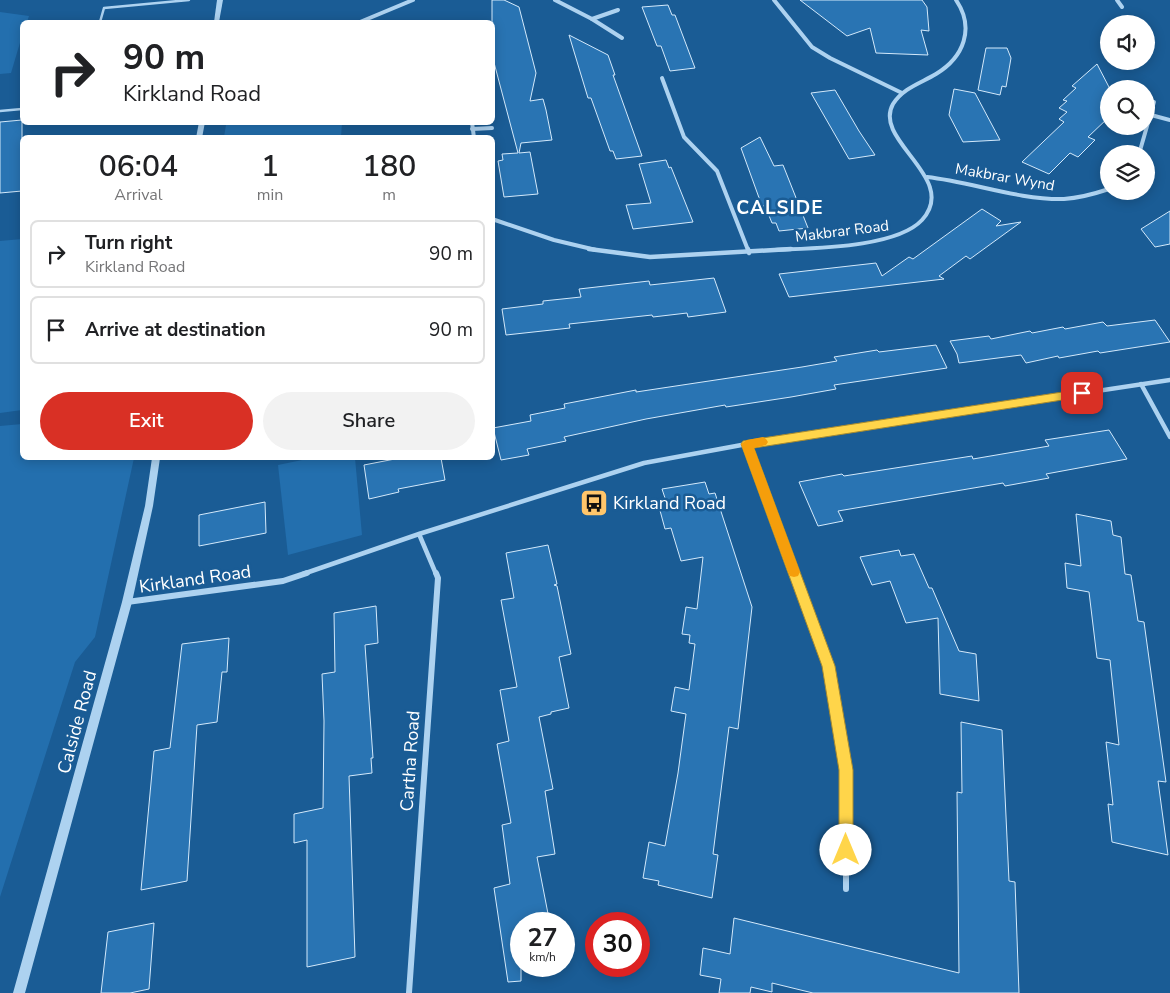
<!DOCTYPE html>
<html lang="en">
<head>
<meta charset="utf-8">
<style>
	:root { --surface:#fff; --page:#f2f2f2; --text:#202124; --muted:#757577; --line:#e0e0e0; --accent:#d93025 }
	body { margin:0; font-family:"Nunito Sans",sans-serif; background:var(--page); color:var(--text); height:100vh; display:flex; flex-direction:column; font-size:19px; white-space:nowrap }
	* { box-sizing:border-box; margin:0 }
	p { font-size:16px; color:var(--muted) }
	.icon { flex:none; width:28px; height:28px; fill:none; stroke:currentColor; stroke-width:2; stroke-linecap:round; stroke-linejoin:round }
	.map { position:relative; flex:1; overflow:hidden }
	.details { position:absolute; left:20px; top:135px; width:475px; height:325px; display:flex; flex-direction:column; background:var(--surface); border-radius:8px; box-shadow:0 2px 12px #0003 }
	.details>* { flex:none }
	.guide { position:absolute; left:20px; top:20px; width:475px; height:105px; border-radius:8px; box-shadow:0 2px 12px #0003; background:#fff; color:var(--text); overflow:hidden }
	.controls { position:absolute; left:1100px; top:15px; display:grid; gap:10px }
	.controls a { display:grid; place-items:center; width:55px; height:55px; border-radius:50%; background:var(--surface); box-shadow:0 2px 12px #0003; font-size:25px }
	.speed { position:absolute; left:510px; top:912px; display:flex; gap:10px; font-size:25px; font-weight:700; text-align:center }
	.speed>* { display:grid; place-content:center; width:65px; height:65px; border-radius:50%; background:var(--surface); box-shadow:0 2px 12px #0003; line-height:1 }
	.speed small { font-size:12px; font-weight:400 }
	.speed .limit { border:8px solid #d22; background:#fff; color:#111 }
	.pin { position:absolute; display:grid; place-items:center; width:42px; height:42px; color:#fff; margin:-21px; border-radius:10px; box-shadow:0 2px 8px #0006 }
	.me { position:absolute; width:55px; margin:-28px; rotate:0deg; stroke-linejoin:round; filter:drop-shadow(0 0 4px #0008) }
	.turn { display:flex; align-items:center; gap:18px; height:105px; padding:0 20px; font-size:22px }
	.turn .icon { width:65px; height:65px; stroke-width:2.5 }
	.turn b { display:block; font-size:35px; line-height:42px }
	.eta { display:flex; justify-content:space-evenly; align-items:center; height:85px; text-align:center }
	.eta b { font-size:30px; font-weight:600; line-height:35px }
	.action { display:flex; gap:10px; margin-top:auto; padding:10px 20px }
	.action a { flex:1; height:58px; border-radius:30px; background:var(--accent); color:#fff; font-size:20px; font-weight:600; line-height:58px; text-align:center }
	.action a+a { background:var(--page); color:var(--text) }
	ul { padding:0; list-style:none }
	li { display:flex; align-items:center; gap:15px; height:68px; margin:0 10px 8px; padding:0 10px; border:2px solid var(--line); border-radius:8px }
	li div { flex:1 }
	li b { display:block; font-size:19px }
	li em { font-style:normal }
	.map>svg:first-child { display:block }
	.green { fill:#236fae }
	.building { fill:#2974b3; stroke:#d3e9fb }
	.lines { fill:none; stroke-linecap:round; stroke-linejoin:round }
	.service { stroke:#add2f0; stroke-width:2.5 }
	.minor-far2 { stroke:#add2f0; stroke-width:4 }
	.minor-far1 { stroke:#add2f0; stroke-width:4.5 }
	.minor { stroke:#add2f0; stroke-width:6 }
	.tertiary { fill:#add2f0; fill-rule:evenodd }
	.route { fill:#ffd54a; stroke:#a68a30 }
	.slow { fill:#f59e0b }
	.labels { text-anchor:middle; stroke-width:5; stroke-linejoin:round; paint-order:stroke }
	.far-street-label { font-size:15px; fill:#fff; stroke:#1a5c95 }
	.poi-label { font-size:18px; fill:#fff; stroke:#1a5c95; text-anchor:start }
	.street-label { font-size:18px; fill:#fff; stroke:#1a5c95 }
	.far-district-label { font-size:19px; font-weight:bold; letter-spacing:1px; fill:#fff; stroke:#1a5c95 }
</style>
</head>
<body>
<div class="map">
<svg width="1170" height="993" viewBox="0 0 1170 993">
	<rect width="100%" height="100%" fill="#1a5c95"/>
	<g class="green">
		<polygon points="0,12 29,16 27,22 22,22 22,36 11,73 0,74"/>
		<polygon points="257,123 342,123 341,137 224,137 226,125"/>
		<polygon points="22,239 22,410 0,413 0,241"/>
		<polygon points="22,424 22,458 134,458 95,637 75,662 0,897 0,426"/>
		<polygon points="312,458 355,458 362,535 288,555 278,465"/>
	</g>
	<g class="building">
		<polygon points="492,0 504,0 519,7 536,73 530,101 543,99 546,110 552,140 521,143 519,153 530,152 538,194 504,197 498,161 503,160 502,154 518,153 492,55"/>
		<polygon points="800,0 922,0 927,7 929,31 921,30 928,55 876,53 870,28 847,36"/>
		<polygon points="668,5 672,15 675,15 695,68 670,71 661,46 657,46 642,7"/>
		<polygon points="569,35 608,55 615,75 613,75 642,156 616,159 613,151 610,151 591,98 588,98"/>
		<polygon points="986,48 1007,48 1011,58 1006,87 1002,86 1000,95 978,90"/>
		<polygon points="1097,64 1110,89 1109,117 1088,137 1095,140 1078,157 1070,153 1049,174 1022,162 1064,122 1059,119 1067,112 1059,108 1067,101 1063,100 1076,88 1072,86"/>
		<polygon points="954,89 975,93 1000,140 963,142 949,115"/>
		<polygon points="835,90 859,131 875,155 849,159 811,93"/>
		<polygon points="22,120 22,191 0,193 0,122"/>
		<polygon points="760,137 774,166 783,165 808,228 779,231 776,223 772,223 765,206 762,206 741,148"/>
		<polygon points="666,160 669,168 671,167 693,222 633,229 626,205 651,203 639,164"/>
		<polygon points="982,209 1001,221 996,226 1021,222 970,259 966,256 939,276 944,279 789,297 779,274 876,263 882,276 909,257 913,259"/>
		<polygon points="1170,211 1170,244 1155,247 1141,229"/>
		<polygon points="714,278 726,312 688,317 687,313 653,317 652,315 569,324 570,328 506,335 502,309 543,304 543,301 581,297 579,289 649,281 650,285"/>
		<polygon points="1155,320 1170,342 1100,353 1098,351 1059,358 1058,356 1026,363 1021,355 959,363 957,354 950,341 989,336 991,339 1030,331 1032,333 1063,327 1065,329 1103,322 1107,326"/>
		<polygon points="936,345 947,368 834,385 836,389 791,397 726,407 725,405 646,419 564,437 566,441 527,449 529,455 501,460 493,428 531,421 530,415 565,408 564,404 636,390 636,392 802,367 837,361 834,357 877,350 879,352"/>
		<polygon points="1109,430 1127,459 1046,474 1049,478 1005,486 1003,483 838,511 843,521 818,526 799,482 842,474 844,476 972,456 973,459 1049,446 1045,440"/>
		<polygon points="400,458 441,458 445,480 398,489 399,492 369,499 364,465"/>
		<polygon points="705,482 709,494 715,493 752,607 738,729 729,727 713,854 718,855 712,898 658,885 659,881 643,878 649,842 665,846 678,773 686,714 671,711 675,687 689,690 695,644 689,643 690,635 682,634 686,607 697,609 703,557 681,561 671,528 665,529 658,503 666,501 662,489"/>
		<polygon points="265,502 266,533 199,546 199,515"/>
		<polygon points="1076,514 1111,521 1113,535 1121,537 1125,574 1131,575 1138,621 1144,622 1166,782 1158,781 1168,855 1112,842 1108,804 1113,805 1106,742 1119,745 1110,660 1097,658 1089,592 1067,588 1065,563 1081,566"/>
		<polygon points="548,545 557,584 554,585 557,586 571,654 559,657 569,708 551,712 551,714 539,717 553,789 545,791 555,854 537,857 550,924 521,924 521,981 508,982 494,888 510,884 502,825 511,823 497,744 509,741 500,690 517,687 501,600 514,598 506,553"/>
		<polygon points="899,550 901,556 914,554 929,588 932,588 959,651 976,654 979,701 940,694 938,618 906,623 890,581 872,585 860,557"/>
		<polygon points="376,606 378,643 365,645 373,758 371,758 372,773 349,776 355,957 307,967 307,840 294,843 294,814 323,808 324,721 322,674 335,672 334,613"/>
		<polygon points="229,638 227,672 222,672 217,722 197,725 187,881 141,890 154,751 170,748 182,644"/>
		<polygon points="961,722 1002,730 1009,881 1015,882 1019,993 813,993 772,983 772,992 751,987 750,993 719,993 721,979 700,975 703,948 730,954 734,918 959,973 957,792 962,793"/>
		<polygon points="154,923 149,989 130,993 101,993 108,932"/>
	</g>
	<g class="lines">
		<g class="service">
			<polyline points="100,22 104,8 189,0"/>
			<polyline points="0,111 22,109"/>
		</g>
		<g class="minor-far2">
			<polyline points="555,0 592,19 622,38"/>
			<polyline points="774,0 812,47 830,58 902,93"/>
			<polyline points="1117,0 1122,7"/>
			<polyline points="592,19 618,10"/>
			<polyline points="360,22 413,0"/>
			<polyline points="662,78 684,137 717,171 748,250"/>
			<polyline points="1151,115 1170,120"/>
			<polyline points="472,122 474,138"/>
			<polyline points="472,129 492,128"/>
			<polyline points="1139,154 1154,102"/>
			<path d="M927,177C972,182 1018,200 1064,199C1080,198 1094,194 1109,189"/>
			<polyline points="492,219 554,240 596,250"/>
			<path d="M775,250C813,248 896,248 922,220C960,178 872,141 893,104C903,88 921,83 936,74C964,57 975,28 956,0"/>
		</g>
		<g class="minor-far1">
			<polyline points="589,249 650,257 791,249"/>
			<polyline points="748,249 749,253"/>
			<polyline points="1141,384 1170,437"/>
			<polyline points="747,444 795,574"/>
			<polyline points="419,534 436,574"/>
			<polyline points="303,574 419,534 644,463 747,444 1170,380"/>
		</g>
		<g class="minor">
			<polyline points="795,573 829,666 846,770 846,889"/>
			<polyline points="127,602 283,581 307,573"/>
			<polyline points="409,993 438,578 436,573"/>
		</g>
		<g class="tertiary">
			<polygon points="217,0 223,0 219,22 214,22"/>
			<polygon points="199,122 205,122 202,138 196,138"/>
			<polygon points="152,458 160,458 153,506 132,602 25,993 13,993 122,602 145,506"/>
		</g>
	</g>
	<polygon class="route" points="1082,389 1087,393 1082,397 754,448 835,666 853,770 853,850 851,855 846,857 841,855 839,850 839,770 822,666 741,444 743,441"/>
	<polygon class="slow" points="763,437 766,439 768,442 766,445 754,448 800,572 798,576 794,577 790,576 788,572 741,444 747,440"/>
	<defs>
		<g id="bus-square" transform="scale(1.4375)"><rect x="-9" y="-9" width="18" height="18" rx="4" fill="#ffc66b" stroke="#1a5c95"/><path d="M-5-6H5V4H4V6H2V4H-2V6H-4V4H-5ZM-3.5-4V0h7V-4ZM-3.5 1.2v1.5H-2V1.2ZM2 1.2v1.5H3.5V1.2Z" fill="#111"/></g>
	</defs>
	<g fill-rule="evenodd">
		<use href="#bus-square" x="594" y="503"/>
	</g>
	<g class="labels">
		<g class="far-street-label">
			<text transform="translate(1005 177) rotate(10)" y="5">Makbrar Wynd</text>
			<text transform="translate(842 231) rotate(-7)" y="5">Makbrar Road</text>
		</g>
		<g class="poi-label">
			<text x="613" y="509">Kirkland Road</text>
		</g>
		<g class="street-label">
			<text transform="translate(195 579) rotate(-8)" y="6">Kirkland Road</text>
			<text transform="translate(77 722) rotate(-75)" y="6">Calside Road</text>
			<text transform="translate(410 761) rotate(-86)" y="6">Cartha Road</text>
		</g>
		<g class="far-district-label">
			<text x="780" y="214">CALSIDE</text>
		</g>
	</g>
</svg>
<div class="controls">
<a><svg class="icon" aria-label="sound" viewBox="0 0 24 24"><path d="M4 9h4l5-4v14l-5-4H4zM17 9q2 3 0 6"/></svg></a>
<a><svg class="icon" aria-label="search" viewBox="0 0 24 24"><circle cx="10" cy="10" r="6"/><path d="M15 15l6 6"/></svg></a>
<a><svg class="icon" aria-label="layers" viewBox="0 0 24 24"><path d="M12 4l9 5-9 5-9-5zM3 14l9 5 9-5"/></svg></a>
</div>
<div class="speed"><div>27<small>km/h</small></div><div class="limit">30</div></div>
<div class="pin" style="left:1082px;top:393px;background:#d93025"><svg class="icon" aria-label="arrive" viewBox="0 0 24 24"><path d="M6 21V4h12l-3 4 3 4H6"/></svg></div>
<svg class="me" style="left:846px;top:850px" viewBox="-20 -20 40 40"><circle r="19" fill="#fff"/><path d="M0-13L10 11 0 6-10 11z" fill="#ffd54a"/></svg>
<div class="guide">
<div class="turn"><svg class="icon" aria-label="right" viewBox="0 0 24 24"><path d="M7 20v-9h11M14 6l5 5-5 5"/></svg><div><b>90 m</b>Kirkland Road</div></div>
</div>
<section class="details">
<div class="eta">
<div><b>06:04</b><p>Arrival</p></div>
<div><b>1</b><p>min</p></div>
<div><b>180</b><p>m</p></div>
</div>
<ul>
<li><svg class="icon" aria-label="right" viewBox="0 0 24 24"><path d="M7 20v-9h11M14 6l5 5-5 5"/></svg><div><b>Turn right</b><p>Kirkland Road</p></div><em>90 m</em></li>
<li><svg class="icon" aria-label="arrive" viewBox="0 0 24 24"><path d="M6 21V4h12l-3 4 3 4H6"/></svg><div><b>Arrive at destination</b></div><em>90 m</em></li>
</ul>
<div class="action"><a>Exit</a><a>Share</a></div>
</section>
</div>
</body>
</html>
